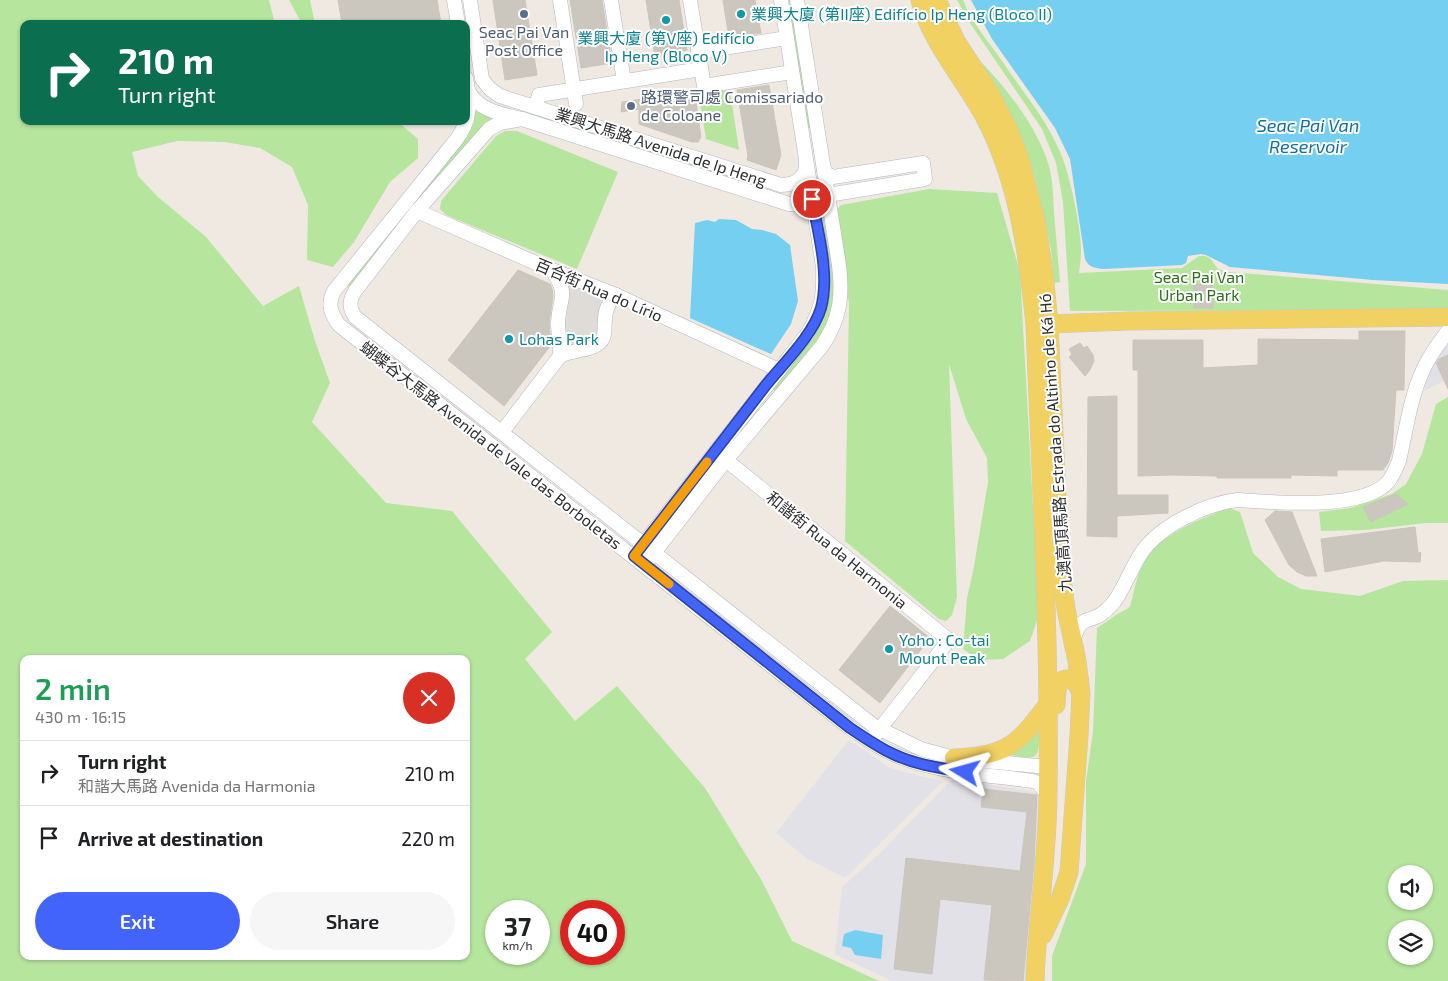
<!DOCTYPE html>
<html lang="en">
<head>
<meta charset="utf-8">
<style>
	:root { --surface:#fff; --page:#f6f6f6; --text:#202124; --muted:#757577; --line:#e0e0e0; --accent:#4264fb }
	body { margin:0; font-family:"Exo 2","Noto Sans SC",sans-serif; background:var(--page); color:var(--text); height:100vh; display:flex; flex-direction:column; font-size:19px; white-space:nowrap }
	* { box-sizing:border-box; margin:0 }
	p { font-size:16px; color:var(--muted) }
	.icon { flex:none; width:28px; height:28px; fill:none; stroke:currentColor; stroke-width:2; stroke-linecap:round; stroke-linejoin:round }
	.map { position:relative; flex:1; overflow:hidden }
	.side { position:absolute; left:20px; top:655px; width:450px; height:305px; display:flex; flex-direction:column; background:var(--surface); border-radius:10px; box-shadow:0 1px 4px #0004 }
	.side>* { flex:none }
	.banner { position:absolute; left:20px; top:20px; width:450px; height:105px; border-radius:10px; box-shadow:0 1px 4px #0004; background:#0b6e4f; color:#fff; overflow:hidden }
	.fabs { position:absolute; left:1388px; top:865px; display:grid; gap:10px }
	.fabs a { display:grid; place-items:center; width:45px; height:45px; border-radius:50%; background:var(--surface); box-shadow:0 1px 4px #0004; font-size:25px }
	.speed { position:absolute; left:485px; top:900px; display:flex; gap:10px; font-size:25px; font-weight:700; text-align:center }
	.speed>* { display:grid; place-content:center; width:65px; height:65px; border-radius:50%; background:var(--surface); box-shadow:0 1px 4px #0004; line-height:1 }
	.speed small { font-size:12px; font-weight:400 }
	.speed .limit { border:8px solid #d22; background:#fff; color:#111 }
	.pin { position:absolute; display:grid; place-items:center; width:42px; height:42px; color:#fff; margin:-21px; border:2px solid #fff; border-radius:50%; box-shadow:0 1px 5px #0007 }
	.me { position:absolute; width:55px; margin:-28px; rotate:278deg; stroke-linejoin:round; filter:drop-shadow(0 0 4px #0008) }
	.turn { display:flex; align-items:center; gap:18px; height:105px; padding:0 15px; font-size:22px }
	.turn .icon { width:65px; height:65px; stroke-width:2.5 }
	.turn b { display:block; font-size:35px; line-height:42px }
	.round { display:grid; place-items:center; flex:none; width:52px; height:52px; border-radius:26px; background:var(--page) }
	.head { display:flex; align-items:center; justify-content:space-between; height:85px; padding:0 15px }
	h1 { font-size:30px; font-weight:600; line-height:38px; color:#1e9e55 }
	.primary-button { display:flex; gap:10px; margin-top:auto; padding:10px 15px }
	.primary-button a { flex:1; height:58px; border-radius:30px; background:var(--accent); color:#fff; font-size:20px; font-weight:600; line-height:58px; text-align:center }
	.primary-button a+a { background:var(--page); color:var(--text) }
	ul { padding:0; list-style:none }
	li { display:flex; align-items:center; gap:15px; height:65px; padding:0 15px; border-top:1px solid var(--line) }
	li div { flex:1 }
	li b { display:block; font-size:19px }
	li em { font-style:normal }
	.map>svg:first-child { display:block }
	.industrial { fill:#e3e1e8 }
	.green { fill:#b6e59e; fill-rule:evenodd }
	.plaza { fill:#dfdcd8 }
	.water { fill:#75cff0 }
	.building { fill:#cbc7bf; stroke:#cbc5ba }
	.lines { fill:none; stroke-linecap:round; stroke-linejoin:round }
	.minor-casing { stroke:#b4b7c1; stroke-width:15 }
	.major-casing { stroke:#c9c9c9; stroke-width:19 }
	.minor { stroke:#fff; stroke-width:14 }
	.major { stroke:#f2d163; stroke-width:18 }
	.route-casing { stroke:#2b41a3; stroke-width:12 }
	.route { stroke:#4264fb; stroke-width:9 }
	.slow { stroke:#f59e0b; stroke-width:9 }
	.service-dot { fill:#5c6f8a; stroke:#fff; stroke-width:2 }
	.culture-dot { fill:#0f9aa8; stroke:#fff; stroke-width:2 }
	.labels { text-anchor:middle; stroke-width:4; stroke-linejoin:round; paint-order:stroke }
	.culture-label { font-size:16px; fill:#0d838f; stroke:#fff; text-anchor:start }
	.service-label { font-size:16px; fill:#4e5e75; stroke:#fff }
	.street-label { font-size:16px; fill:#2e2e2e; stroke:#fff }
	.park-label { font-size:16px; fill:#2c6e1b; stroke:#fff }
	.water-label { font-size:18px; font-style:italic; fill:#0d6fa3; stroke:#fff }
</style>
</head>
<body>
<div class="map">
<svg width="1448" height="981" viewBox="0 0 1448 981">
	<rect width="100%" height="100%" fill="#efe9e1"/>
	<g class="industrial">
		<polygon points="1448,338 1448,379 1424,391 1430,369"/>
		<polygon points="849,740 890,768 911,774 943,781 845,878 806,858 776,833"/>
		<polygon points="953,778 1038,793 1038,870 1028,981 892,981 835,954 842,887 879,854"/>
	</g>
	<g class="green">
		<path d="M0,0H269L275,24H24V121H397L418,139V158L390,182L354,242L333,267L307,260L308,205L292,167L260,148L225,142L177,141L132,152L138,176L158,197L206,237L263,306L299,286L315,341L330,383L312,422L386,503L452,511L552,632L525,659L575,721L617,686L705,788L762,881L792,941L879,981H0ZM24,659H466V956H24ZM496,911H539V954H496ZM571,911H614V954H571Z"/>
		<polygon points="289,0 310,0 315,24 302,24"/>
		<polygon points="788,0 791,0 811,127 808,128"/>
		<path d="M957,0H963C971,22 989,42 1002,61C1022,91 1047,120 1061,154C1070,176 1081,227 1081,251C1081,258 1080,266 1079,273L1182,268L1199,256H1205L1210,258L1218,269L1229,272L1448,290V310L1070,311L1063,202L1056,163L1042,129L970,23Z"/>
		<path d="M976,57C1004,85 1032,120 1046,157C1053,175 1053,195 1054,213C1056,236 1058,259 1060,282L1054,283L1051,250L1035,178L1023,143Z"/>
		<polygon points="718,89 730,91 739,150 706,139 699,96 711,90"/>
		<polygon points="475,107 493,117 470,140 351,287 348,287 349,281 468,135 474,123"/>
		<polygon points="536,114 757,185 756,188 535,118"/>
		<polygon points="505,131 517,131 618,172 577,269 446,215 440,209 441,201 496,136"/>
		<polygon points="929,189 997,193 1020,272 1039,615 1030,641 1003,659 979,660 963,649 967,598 973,572 988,482 987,458 966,419 949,364 957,597 952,615 946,621 939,619 845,541 849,304 837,210 841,205"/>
		<path d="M823,214L834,273V304L821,337L776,392L771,388C786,369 816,338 824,318C835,292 824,243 821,215Z"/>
		<polygon points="1448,397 1448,523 1426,523 1365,530 1321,531 1319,512 1351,508 1392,494 1406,484 1422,454 1436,404"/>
		<path d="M1229,508L1240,512L1253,553L1278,577L1301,589L1360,596L1403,581L1448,580V981H1052V956L1086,864V782L1093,731L1097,628L1116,615L1130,607C1134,591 1137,574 1145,560C1159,535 1204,517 1229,508ZM1396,874H1424V901H1396ZM1396,929H1424V956H1396Z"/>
		<path d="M1039,730C1039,758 1039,761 1011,755Z"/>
	</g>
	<polygon class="plaza" points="552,270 616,295 600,341 560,356 561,296"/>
	<g class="water">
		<path d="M971,0H1448V284L1373,280L1230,267L1206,255L1201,254L1188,256L1186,263L1182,265L1104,269C1095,268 1089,268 1085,259L1070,159L1055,128L992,39Z"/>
		<polygon points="719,219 736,220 752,229 762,230 776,234 790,245 798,301 791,324 771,354 690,318 695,223 707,220 715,222"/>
		<polygon points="855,930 883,935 881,959 855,955 851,948 842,946 844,934"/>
	</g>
	<g class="building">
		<polygon points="338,0 437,0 441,24 342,24"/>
		<polygon points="493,0 525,0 537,75 505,80"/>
		<polygon points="570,0 602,0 612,63 581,68"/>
		<polygon points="646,0 679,0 687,50 655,56"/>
		<polygon points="723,0 755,0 761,33 729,38"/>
		<polygon points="769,85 781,155 776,170 747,160 748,156 737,90"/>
		<polygon points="690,92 695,96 701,137 698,142 692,142 639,124 639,109 621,112 622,102"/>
		<polygon points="518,270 550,284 552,289 553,296 549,323 551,345 504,406 448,360"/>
		<polygon points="1194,284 1212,284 1213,308 1194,308"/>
		<polygon points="1359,331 1405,331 1404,390 1396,390 1392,451 1388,463 1383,470 1337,470 1337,476 1291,475 1291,478 1217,478 1217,476 1173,475 1138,476 1138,370 1133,370 1133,340 1203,340 1203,368 1258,365 1258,339 1359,340"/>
		<polygon points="1080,343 1084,348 1087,346 1093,355 1094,361 1090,370 1085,376 1069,357 1072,354 1069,349"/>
		<polygon points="1448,355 1448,389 1436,363 1439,359"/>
		<polygon points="1117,396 1117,495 1168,495 1168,513 1117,516 1117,537 1087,536 1088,397"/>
		<polygon points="1396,494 1408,504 1371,522 1363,507"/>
		<polygon points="1275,511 1292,512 1317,576 1306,576 1297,572 1289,565 1265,520"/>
		<polygon points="1415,527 1418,552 1421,553 1420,562 1384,561 1325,572 1321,539"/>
		<polygon points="890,606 930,638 880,703 839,670"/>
		<polygon points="983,789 1037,795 1034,863 1023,981 984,980 992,905 940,899 932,974 894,969 906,858 1020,871 1027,812 981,807"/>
	</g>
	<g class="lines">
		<g class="minor-casing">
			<g id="minor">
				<polyline points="454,0 458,24"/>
				<path d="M470,0L482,79L490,89L500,96L781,185C795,185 807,178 806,162"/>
				<polyline points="560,0 576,104"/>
				<polyline points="611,0 624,81"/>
				<polyline points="690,0 704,86 792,72"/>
				<polyline points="698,52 787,38"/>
				<path d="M466,78C470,100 472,120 456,140L334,291C327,304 331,314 339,325L850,728C864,737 878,747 893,754C931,772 990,775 1033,781L1038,783L1048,794"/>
				<path d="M468,90C478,111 502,114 522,119L789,204H799L828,195L925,179L923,163L833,177L827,174L824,170"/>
				<polyline points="536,107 539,95 701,69"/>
				<path d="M522,119L500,123L489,129L417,211L355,291C349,301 349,307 355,317L874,726L921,749L954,758L1048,767"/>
				<polyline points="417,211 552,270 616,295 779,370"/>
				<path d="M552,270C570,297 559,296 558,323C558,334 561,345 560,356"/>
				<path d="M502,432L560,356C571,350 589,351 598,344C612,334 596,314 616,295"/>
				<polyline points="726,460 949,640 875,735"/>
				<path d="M638,551L808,333C822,309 824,295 823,267L781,0"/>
				<path d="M650,558L726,460L822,346C840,319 843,297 839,265L797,0"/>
				<path d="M1073,639C1076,634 1077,627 1082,623C1086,619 1092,619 1096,617C1103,614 1109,608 1114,602C1125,587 1131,568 1142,552C1160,526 1205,504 1237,500C1274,502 1362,511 1388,482C1393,476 1396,468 1399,461C1406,431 1410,398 1423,370C1429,356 1439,343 1448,331"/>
			</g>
		</g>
		<g class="major-casing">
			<g id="major">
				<path d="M920,0C930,41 964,79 984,116C1018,180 1028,254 1035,325C1041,481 1050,637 1048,793C1048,856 1037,918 1035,981"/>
				<polyline points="937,0 956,41 991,95 1008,128 1019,156 1036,220 1044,273 1049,324 1060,563 1066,609 1077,661 1081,693 1079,736 1069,872 1060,899 1043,935"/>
				<polyline points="1049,324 1129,321 1448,317"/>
				<path d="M1056,705C1057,692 1055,675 1074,680L1080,690"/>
				<path d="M954,758C1008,755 1016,746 1048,704"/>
			</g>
		</g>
		<use href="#minor" class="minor"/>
		<use href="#major" class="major"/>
	</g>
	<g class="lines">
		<g class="route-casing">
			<path id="route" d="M812,199C818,233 830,274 821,308C813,335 784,363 766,385C722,442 678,499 634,556L850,728C864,737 878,747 893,754C916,765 940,768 965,772"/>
		</g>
		<use href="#route" class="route"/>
		<polyline class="slow" points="669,584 634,556 707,462"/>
	</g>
	<g class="service-dot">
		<circle cx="524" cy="14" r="5"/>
		<circle cx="631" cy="106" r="5"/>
	</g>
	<g class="culture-dot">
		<circle cx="741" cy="14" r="5"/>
		<circle cx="666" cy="20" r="5"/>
		<circle cx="509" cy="339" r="5"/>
		<circle cx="889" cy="649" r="5"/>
	</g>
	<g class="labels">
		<g class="culture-label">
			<text x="751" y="20">業興大廈 (第II座) Edifício Ip Heng (Bloco II)</text>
			<text x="666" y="44" text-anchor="middle">業興大廈 (第V座) Edifício<tspan x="666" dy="18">Ip Heng (Bloco V)</tspan></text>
			<text x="519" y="345">Lohas Park</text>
			<text x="899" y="646">Yoho : Co-tai<tspan x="899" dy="18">Mount Peak</tspan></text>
		</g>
		<g class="service-label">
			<text x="524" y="38">Seac Pai Van<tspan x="524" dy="18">Post Office</tspan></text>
			<text x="641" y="103" text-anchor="start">路環警司處 Comissariado<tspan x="641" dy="18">de Coloane</tspan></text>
		</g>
		<g class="street-label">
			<text transform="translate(661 147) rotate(18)" y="6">業興大馬路 Avenida de Ip Heng</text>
			<text transform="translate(599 290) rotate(23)" y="6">百合街 Rua do Lírio</text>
			<text transform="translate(1055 443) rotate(-94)" y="6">九澳高頂馬路 Estrada do Altinho de Ká Hó</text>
			<text transform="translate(491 445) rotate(38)" y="6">蝴蝶谷大馬路 Avenida de Vale das Borboletas</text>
			<text transform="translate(837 550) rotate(39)" y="6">和諧街 Rua da Harmonia</text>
		</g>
		<g class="park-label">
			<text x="1199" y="283">Seac Pai Van<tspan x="1199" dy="18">Urban Park</tspan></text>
		</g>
		<g class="water-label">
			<text x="1308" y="132">Seac Pai Van<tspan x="1308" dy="21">Reservoir</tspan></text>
		</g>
	</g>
</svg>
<div class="fabs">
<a><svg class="icon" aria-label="sound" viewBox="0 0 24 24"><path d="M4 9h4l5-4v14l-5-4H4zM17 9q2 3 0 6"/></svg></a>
<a><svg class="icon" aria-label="layers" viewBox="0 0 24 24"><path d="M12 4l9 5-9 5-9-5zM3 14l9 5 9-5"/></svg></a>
</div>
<div class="speed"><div>37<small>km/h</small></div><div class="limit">40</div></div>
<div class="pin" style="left:812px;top:199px;background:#d93025"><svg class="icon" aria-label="arrive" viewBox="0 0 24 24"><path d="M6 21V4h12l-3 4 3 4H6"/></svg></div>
<svg class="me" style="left:965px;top:772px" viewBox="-20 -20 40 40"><path d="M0-17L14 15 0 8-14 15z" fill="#4264fb" stroke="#fff" stroke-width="4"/></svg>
<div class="banner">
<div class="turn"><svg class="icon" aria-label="right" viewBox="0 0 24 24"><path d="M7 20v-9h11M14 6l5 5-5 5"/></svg><div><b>210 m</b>Turn right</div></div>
</div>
<section class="side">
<div class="head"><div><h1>2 min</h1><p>430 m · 16:15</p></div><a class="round" style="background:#d93025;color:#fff"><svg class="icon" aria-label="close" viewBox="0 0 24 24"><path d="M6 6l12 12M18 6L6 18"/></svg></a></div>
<ul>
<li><svg class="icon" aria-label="right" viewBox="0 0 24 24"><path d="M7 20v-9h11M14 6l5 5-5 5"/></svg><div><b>Turn right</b><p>和諧大馬路 Avenida da Harmonia</p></div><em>210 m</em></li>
<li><svg class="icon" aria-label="arrive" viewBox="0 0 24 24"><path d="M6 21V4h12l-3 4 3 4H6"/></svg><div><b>Arrive at destination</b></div><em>220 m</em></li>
</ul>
<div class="primary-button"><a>Exit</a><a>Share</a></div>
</section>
</div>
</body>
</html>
